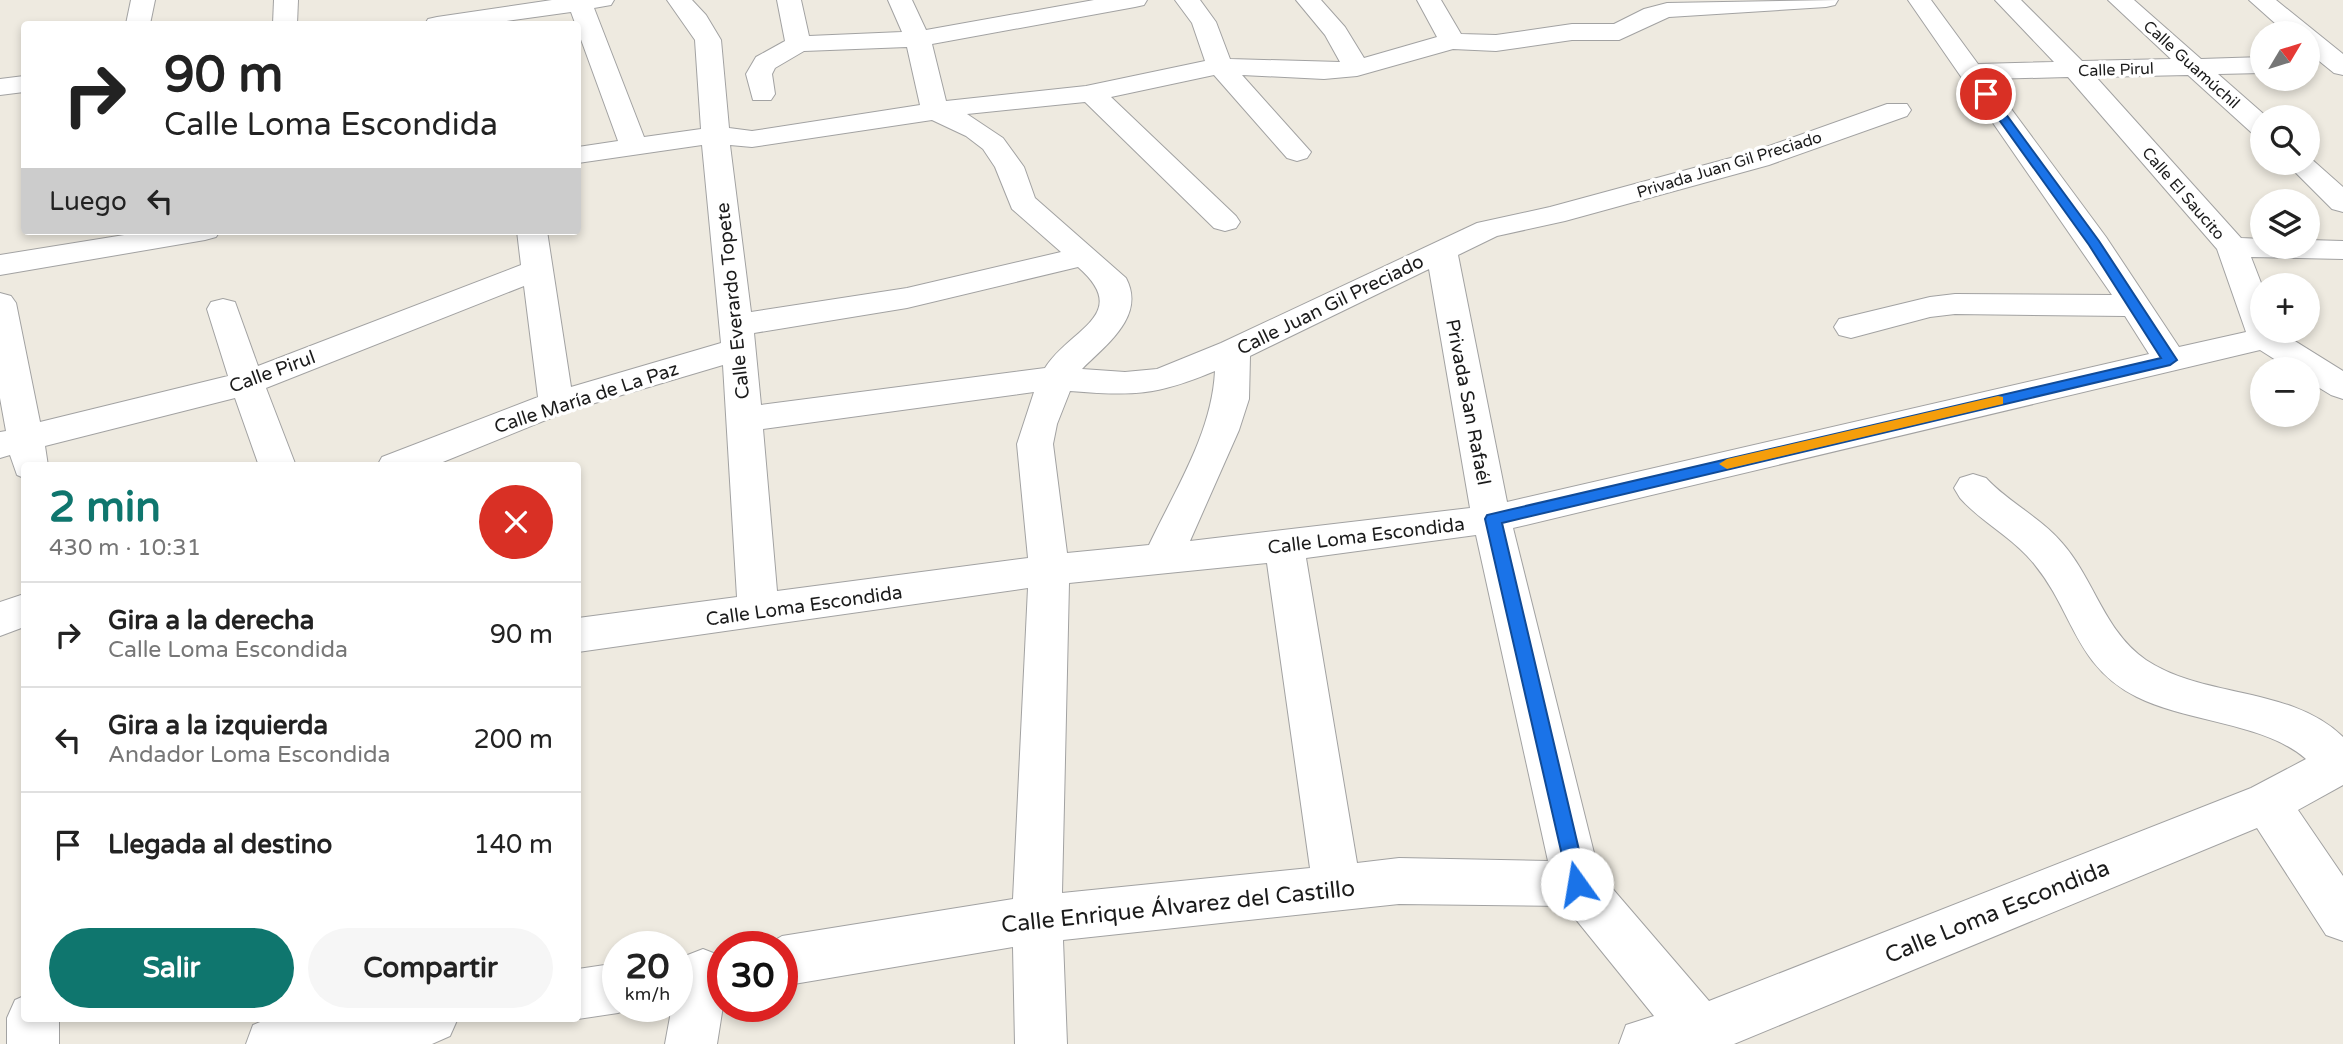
<!DOCTYPE html>
<html lang="es">
<head>
<meta charset="utf-8">
<style>
	:root { --surface:#fff; --page:#f6f6f6; --text:#222; --muted:#767676; --line:#e0e0e0; --accent:#0f766e }
	body { margin:0; font-family:"Varela Round",sans-serif; background:var(--page); color:var(--text); height:100vh; display:flex; flex-direction:column; font-size:26px; white-space:nowrap }
	* { box-sizing:border-box; margin:0 }
	p { font-size:23px; color:var(--muted) }
	.icon { flex:none; width:38px; height:38px; fill:none; stroke:currentColor; stroke-width:2; stroke-linecap:round; stroke-linejoin:round }
	.map { position:relative; flex:1; overflow:hidden }
	.side { position:absolute; left:21px; top:462px; width:560px; height:560px; display:flex; flex-direction:column; background:var(--surface); border-radius:7px; box-shadow:0 4px 10px #0003 }
	.side>* { flex:none }
	.top-card { position:absolute; left:21px; top:21px; width:560px; height:214px; border-radius:7px; box-shadow:0 4px 10px #0003; background:#fff; color:var(--text); overflow:hidden }
	.needle { width:46px; rotate:52deg }
	.fabs { position:absolute; left:2250px; top:21px; display:grid; gap:14px }
	.fabs a { display:grid; place-items:center; width:70px; height:70px; border-radius:50%; background:var(--surface); box-shadow:0 4px 10px #0003; font-size:35px }
	.speed { position:absolute; left:602px; top:931px; display:flex; gap:14px; font-size:35px; font-weight:700; text-align:center }
	.speed>* { display:grid; place-content:center; width:91px; height:91px; border-radius:50%; background:var(--surface); box-shadow:0 4px 10px #0003; line-height:1 }
	.speed small { font-size:18px; font-weight:400 }
	.speed .limit { border:10px solid #d22; background:#fff; color:#111 }
	.pin { position:absolute; display:grid; place-items:center; width:60px; height:60px; color:#fff; margin:-30px; border:4px solid #fff; border-radius:50%; box-shadow:0 2px 7px #0007 }
	.me { position:absolute; width:77px; margin:-38px; rotate:347deg; stroke-linejoin:round; filter:drop-shadow(0 0 5px #0008) }
	.turn { display:flex; align-items:center; gap:24px; height:147px; padding:0 28px; font-size:32px }
	.turn .icon { width:91px; height:91px; stroke-width:2.5 }
	.turn b { display:block; font-size:49px; line-height:60px }
	.then { display:flex; align-items:center; height:66px; padding:0 28px; background:#0003; gap:14px; font-size:26px }
	.round { display:grid; place-items:center; flex:none; width:74px; height:74px; border-radius:37px; background:var(--page) }
	.headline { display:flex; align-items:center; justify-content:space-between; height:119px; padding:0 28px }
	h1 { font-size:42px; font-weight:700; line-height:52px; color:var(--accent) }
	.primary-button { display:flex; gap:14px; margin-top:auto; padding:14px 28px }
	.primary-button a { flex:1; height:80px; border-radius:42px; background:var(--accent); color:#fff; font-size:28px; font-weight:700; line-height:80px; text-align:center }
	.primary-button a+a { background:var(--page); color:var(--text) }
	ul { padding:0; list-style:none }
	li { display:flex; align-items:center; gap:21px; height:105px; padding:0 28px; border-top:2px solid var(--line) }
	li div { flex:1 }
	li b { display:block; font-size:26px }
	li em { font-style:normal }
	.map>svg:first-child { display:block }
	.lines { fill:none; stroke-linecap:round; stroke-linejoin:round }
	.minor-casing { stroke:#a2a2a2; stroke-width:2 }
	.minor { fill:#fff; fill-rule:evenodd }
	.route { fill:#1a73e8; stroke:#114b97; stroke-width:2 }
	.slow { fill:#f59e0b }
	.labels { text-anchor:middle; stroke-width:7; stroke-linejoin:round; paint-order:stroke }
	.far-street-label { font-size:16px; fill:#1b1b1b; stroke:#fff }
	.street-label { font-size:19px; fill:#1b1b1b; stroke:#fff }
	.near-street-label { font-size:23px; fill:#1b1b1b; stroke:#fff }
</style>
</head>
<body>
<div class="map">
<svg width="2343" height="1044" viewBox="0 0 2343 1044">
	<rect width="100%" height="100%" fill="#eeeae0"/>
	<g class="lines">
		<g class="minor-casing">
			<g id="minor">
				<polygon points="131,0 155,0 150,24 126,24"/>
				<polygon points="274,0 298,0 297,24 273,24"/>
				<path d="M552,0H614L611,5L594,8L644,137L701,129L695,40L667,0H692L706,15L721,40L729,128L752,131L920,105L907,47L804,51L775,68L772,74L775,94L771,100H753L746,74L756,57L785,41L777,0H801L809,36L902,32L888,0H912L926,30L1094,0H1147L1144,5L1135,7L932,44L946,101L1086,86L1205,61L1192,23L1175,0H1200L1216,22L1230,59L1340,62L1325,35L1296,0H1321L1345,27L1364,58L1437,37L1417,0H1441L1461,34L1496,35L1572,24H1614L1644,9L1667,3L1838,0L1835,5L1826,7L1669,17L1619,40H1572L1496,51L1453,49L1357,76L1324,79L1242,75L1311,152L1307,158L1297,161L1287,158L1214,75L1111,97L1236,216L1240,222L1236,228L1225,231L1214,228L1085,102L967,114L1003,138L1024,167L1035,198L1126,278C1146,316 1107,344 1082,369L1125,372L1157,369L1221,343L1477,223L1550,207L1749,153L1887,104H1907L1911,110L1907,116L1769,165L1565,221L1497,236L1458,255L1507,502L2149,354L2125,316L1955,314L1930,317L1851,338L1839,335L1834,327L1839,319L1930,297L1955,294L2112,295L1908,0H1931L1978,64L2054,62L1995,0H2021L2082,61L2171,59L2108,0H2134L2201,59L2263,57V73L2218,74L2267,117H2263V136L2253,134L2188,75L2096,77L2241,238L2263,239V247H2308V240L2343,241V259L2251,257L2263,288V331H2279L2343,371V399L2331,395L2308,381V369H2290L2260,350L1513,528L1599,873L1709,1001L2251,788L2306,759C2263,722 2189,723 2137,697C2075,666 2074,613 2035,565C2014,538 1982,523 1960,498L1954,488L1960,478L1973,474L1986,478C2009,503 2042,518 2063,544C2095,581 2104,631 2146,660C2205,699 2291,686 2343,737V785L2298,810L2343,876V941L2326,935L2257,828L1734,1044H1619L1626,1025L1654,1016L1565,906L1399,904L1063,940L1067,1044H1015L1013,947L782,986V947H763L782,936L1013,899L1028,588L578,652V618L737,597L723,365L568,411L433,466H377L382,457L538,397L524,286L266,388L296,466H259L235,398L45,446L48,466H24V478L17,475L10,455L0,458V432L6,431L0,398V293L11,296L16,303L40,422L228,376L207,309L211,302L223,299L235,302L258,366L521,265L517,231H547L571,387L721,343L702,145L578,163V147L618,141L571,12L485,24H425L428,19L437,17ZM2068,77L2217,249L2246,332L2179,347L2106,237L1989,79ZM932,120L966,136L983,149L995,167L1012,209L1061,252L907,288L751,312L730,145L752,147ZM1078,267C1133,315 1069,329 1045,368L761,405L754,333L907,308ZM1429,269L1470,508L1190,541L1239,430L1249,399L1250,356ZM1215,371C1212,433 1175,490 1149,545L1067,553L1053,444L1057,424L1070,391C1134,396 1155,396 1215,371ZM1034,392L1017,444L1028,558L777,591L763,429ZM1476,535L1548,861L1399,858L1357,863L1306,558ZM1267,563L1310,868L1062,893L1069,583Z"/>
				<polygon points="2249,0 2276,0 2343,54 2343,75 2334,73 2308,52 2308,33 2286,33"/>
				<polygon points="24,76 24,92 0,95 0,79"/>
				<polygon points="2308,156 2343,187 2343,212 2332,209 2286,163 2308,163"/>
				<polygon points="149,231 220,231 216,237 205,240 0,275 0,255"/>
				<polygon points="24,594 24,627 0,636 0,602"/>
				<polygon points="703,949 721,956 723,961 723,1006 717,1044 665,1044 672,1006 677,1006 677,976 685,956"/>
				<polygon points="618,963 618,1006 635,1006 618,1013 578,1019 576,1018 578,969"/>
				<polygon points="24,996 24,1018 59,1018 59,1044 7,1044 7,1018 15,1000"/>
				<polygon points="270,1018 458,1018 450,1036 432,1044 246,1044 253,1025"/>
			</g>
		</g>
		<use href="#minor" class="minor"/>
	</g>
	<polygon class="route" points="1982,91 1989,91 2099,241 2177,360 2170,365 1502,523 1587,884 1584,890 1577,893 1570,890 1485,519 1487,515 2161,358 2089,245 1982,96"/>
	<polygon class="slow" points="1998,396 2003,397 2003,404 1727,469 1719,464 1727,459"/>
	<g class="labels">
		<g class="far-street-label">
			<text transform="translate(2192 64) rotate(42)" y="6">Calle Guamúchil</text>
			<text transform="translate(2116 69) rotate(-2)" y="6">Calle Pirul</text>
			<text transform="translate(1729 164) rotate(-17)" y="6">Privada Juan Gil Preciado</text>
			<text transform="translate(2184 193) rotate(49)" y="6">Calle El Saucito</text>
		</g>
		<g class="street-label">
			<text transform="translate(732 301) rotate(-96)" y="7">Calle Everardo Topete</text>
			<text transform="translate(1330 304) rotate(-26)" y="7">Calle Juan Gil Preciado</text>
			<text transform="translate(272 371) rotate(-20)" y="7">Calle Pirul</text>
			<text transform="translate(586 397) rotate(-18)" y="7">Calle María de La Paz</text>
			<text transform="translate(1469 402) rotate(79)" y="7">Privada San Rafaél</text>
			<text transform="translate(1366 535) rotate(-7)" y="7">Calle Loma Escondida</text>
			<text transform="translate(804 605) rotate(-8)" y="7">Calle Loma Escondida</text>
		</g>
		<g class="near-street-label">
			<text transform="translate(1178 906) rotate(-6)" y="8">Calle Enrique Álvarez del Castillo</text>
			<text transform="translate(1997 911) rotate(-22)" y="8">Calle Loma Escondida</text>
		</g>
	</g>
</svg>
<div class="fabs">
<a><svg class="needle" viewBox="-14 -14 28 28"><path d="M0-13l5 13h-10z" fill="#e53935"/><path d="M0 13l5-13h-10z" fill="#767676"/></svg></a>
<a><svg class="icon" aria-label="search" viewBox="0 0 24 24"><circle cx="10" cy="10" r="6"/><path d="M15 15l6 6"/></svg></a>
<a><svg class="icon" aria-label="layers" viewBox="0 0 24 24"><path d="M12 4l9 5-9 5-9-5zM3 14l9 5 9-5"/></svg></a>
<a>+</a>
<a>−</a>
</div>
<div class="speed"><div>20<small>km/h</small></div><div class="limit">30</div></div>
<div class="pin" style="left:1986px;top:94px;background:#d93025"><svg class="icon" aria-label="arrive" viewBox="0 0 24 24"><path d="M6 21V4h12l-3 4 3 4H6"/></svg></div>
<svg class="me" style="left:1577px;top:884px" viewBox="-20 -20 40 40"><circle r="19" fill="#fff"/><path d="M0-13L10 11 0 6-10 11z" fill="#1a73e8"/></svg>
<div class="top-card">
<div class="turn"><svg class="icon" aria-label="right" viewBox="0 0 24 24"><path d="M7 20v-9h11M14 6l5 5-5 5"/></svg><div><b>90 m</b>Calle Loma Escondida</div></div>
<div class="then">Luego<svg class="icon" aria-label="left" viewBox="0 0 24 24"><path d="M17 20v-9H6M10 6l-5 5 5 5"/></svg></div>
</div>
<section class="side">
<div class="headline"><div><h1>2 min</h1><p>430 m · 10:31</p></div><a class="round" style="background:#d93025;color:#fff"><svg class="icon" aria-label="close" viewBox="0 0 24 24"><path d="M6 6l12 12M18 6L6 18"/></svg></a></div>
<ul>
<li><svg class="icon" aria-label="right" viewBox="0 0 24 24"><path d="M7 20v-9h11M14 6l5 5-5 5"/></svg><div><b>Gira a la derecha</b><p>Calle Loma Escondida</p></div><em>90 m</em></li>
<li><svg class="icon" aria-label="left" viewBox="0 0 24 24"><path d="M17 20v-9H6M10 6l-5 5 5 5"/></svg><div><b>Gira a la izquierda</b><p>Andador Loma Escondida</p></div><em>200 m</em></li>
<li><svg class="icon" aria-label="arrive" viewBox="0 0 24 24"><path d="M6 21V4h12l-3 4 3 4H6"/></svg><div><b>Llegada al destino</b></div><em>140 m</em></li>
</ul>
<div class="primary-button"><a>Salir</a><a>Compartir</a></div>
</section>
</div>
</body>
</html>
